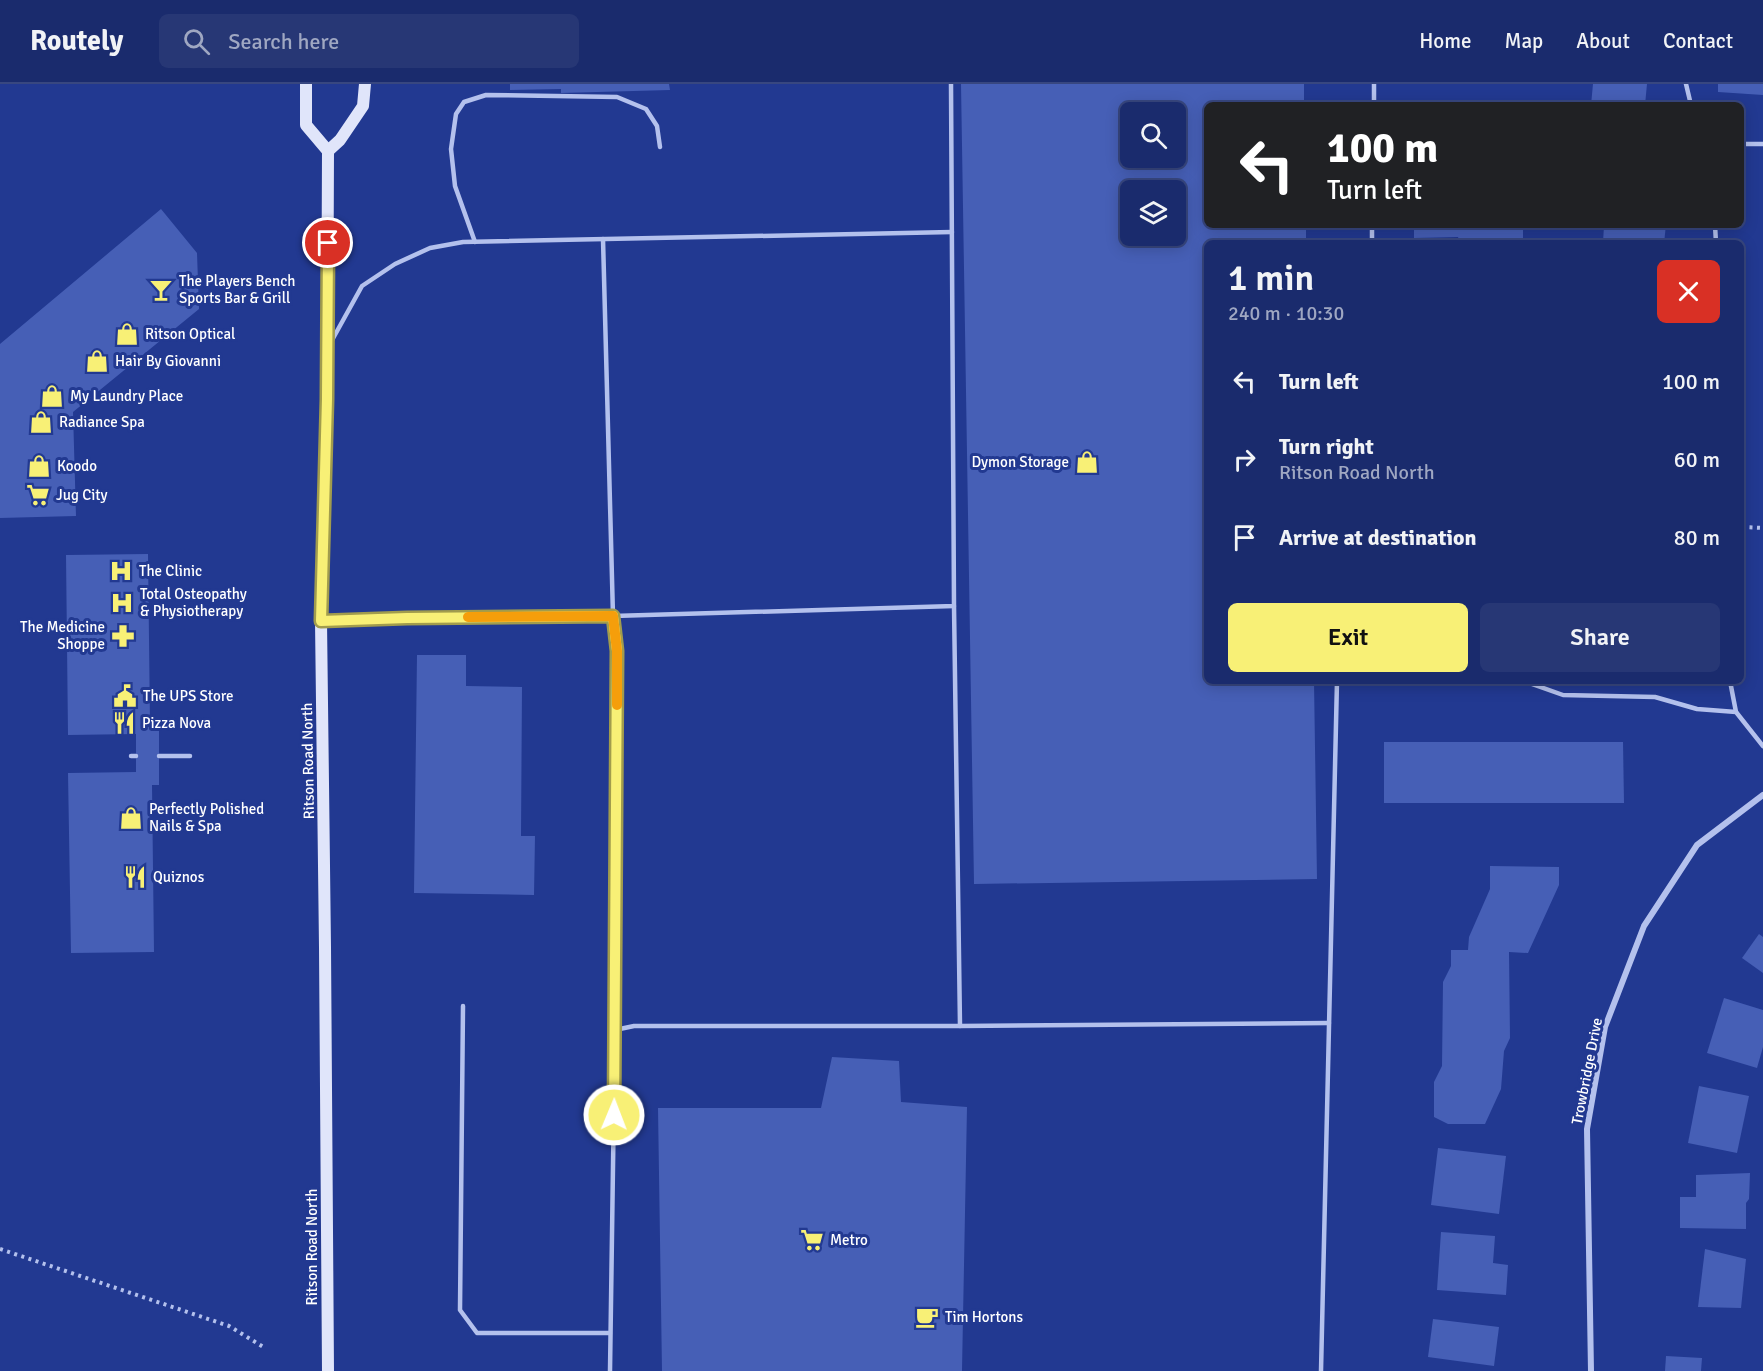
<!DOCTYPE html>
<html lang="en">
<head>
<meta charset="utf-8">
<style>
	:root { --surface:#1a2b6d; --page:#273775; --text:#f1f3f6; --muted:#9fa7c2; --line:#384780; --accent:#f8f076 }
	body { margin:0; font-family:Signika,sans-serif; background:var(--page); color:var(--text); height:100vh; display:flex; flex-direction:column; font-size:22px; white-space:nowrap }
	* { box-sizing:border-box; margin:0 }
	p { font-size:20px; color:var(--muted) }
	.icon { flex:none; width:33px; height:33px; fill:none; stroke:currentColor; stroke-width:2; stroke-linecap:round; stroke-linejoin:round }
	.map { position:relative; flex:1; overflow:hidden }
	.side { position:absolute; left:1204px; top:156px; width:540px; height:444px; display:flex; flex-direction:column; background:var(--surface); border-radius:9px; box-shadow:0 3px 15px #0003,0 0 0 2px var(--line) }
	.side>* { flex:none }
	.hud { position:absolute; left:1204px; top:18px; width:540px; height:126px; border-radius:9px; box-shadow:0 3px 15px #0003,0 0 0 2px var(--line); background:#202124; color:#fff; overflow:hidden }
	.controls { position:absolute; left:1120px; top:18px; display:grid; gap:12px }
	.controls a { display:grid; place-items:center; width:66px; height:66px; border-radius:9px; background:var(--surface); box-shadow:0 3px 15px #0003,0 0 0 2px var(--line); font-size:30px }
	.pin { position:absolute; display:grid; place-items:center; width:51px; height:51px; color:#fff; margin:-26px; border:3px solid #fff; border-radius:50%; box-shadow:0 2px 6px #0007 }
	.me { position:absolute; width:66px; margin:-33px; rotate:1deg; stroke-linejoin:round; filter:drop-shadow(0 0 4px #0008) }
	.turn { display:flex; align-items:center; gap:21px; height:126px; padding:0 24px; font-size:27px }
	.turn .icon { width:78px; height:78px; stroke-width:2.5 }
	.turn b { display:block; font-size:42px; line-height:51px }
	.round { display:grid; place-items:center; flex:none; width:63px; height:63px; border-radius:9px; background:var(--page) }
	.head { display:flex; align-items:center; justify-content:space-between; height:102px; padding:0 24px }
	h1 { font-size:36px; font-weight:600; line-height:45px }
	.cta { display:flex; gap:12px; margin-top:auto; padding:12px 24px }
	.cta a { flex:1; height:69px; border-radius:9px; background:var(--accent); color:#111; font-size:24px; font-weight:600; line-height:69px; text-align:center }
	.cta a+a { background:var(--page); color:var(--text) }
	ul { padding:0; list-style:none }
	li { display:flex; align-items:center; gap:18px; height:78px; padding:0 24px }
	li div { flex:1 }
	li b { display:block; font-size:22px }
	li em { font-style:normal }
	header { display:flex; align-items:center; gap:36px; box-sizing:border-box; height:84px; padding:0 30px; background:var(--surface); border-bottom:2px solid var(--line) }
	header strong { font-size:28px }
	nav { display:flex; gap:33px; margin-inline-start:auto; font-size:21px }
	.search { width:420px; height:54px; background:var(--page); display:flex; align-items:center; gap:15px; box-sizing:border-box; padding:0 21px; border-radius:9px; color:var(--muted); font-size:22px }
	.map>svg:first-child { display:block }
	.building { fill:#465fb6; fill-rule:evenodd }
	.lines { fill:none; stroke-linecap:round; stroke-linejoin:round }
	.path { stroke:#b4c1ed; stroke-width:4; stroke-dasharray:3 4.5; stroke-linecap:butt }
	.service { stroke:#b4c1ed; stroke-width:4.5 }
	.minor { stroke:#b4c1ed; stroke-width:6 }
	.secondary { stroke:#e0e5fa; stroke-width:12 }
	.route-casing { stroke:#a19c4d; stroke-width:15 }
	.route { stroke:#f8f076; stroke-width:10 }
	.slow { stroke:#f59e0b; stroke-width:10 }
	.labels { text-anchor:middle; stroke-width:6; stroke-linejoin:round; paint-order:stroke }
	.poi-label { font-size:15px; fill:#fff; stroke:#223991; text-anchor:start }
	.street-label { font-size:15px; fill:#fff; stroke:#223991 }
</style>
</head>
<body>
<header>
<strong>Routely</strong>
<div class="search"><svg class="icon" aria-label="search" viewBox="0 0 24 24"><circle cx="10" cy="10" r="6"/><path d="M15 15l6 6"/></svg>Search here</div>
<nav><a>Home</a><a>Map</a><a>About</a><a>Contact</a></nav>
</header>
<div class="map">
<svg width="1763" height="1287" viewBox="0 0 1763 1287">
	<rect width="100%" height="100%" fill="#223991"/>
	<g class="building">
		<polygon points="510,0 669,0 670,6 561,9 561,5 510,6"/>
		<path d="M961,0H1304V21H1208V141H1306V159H1208V597H1314L1317,795L974,800ZM1131,28H1176V74H1131ZM1131,106H1176V152H1131Z"/>
		<polygon points="1593,0 1647,0 1645,21 1591,21"/>
		<polygon points="1718,0 1763,0 1763,11 1718,8"/>
		<polygon points="161,125 197,169 199,225 73,328 76,432 0,434 0,260"/>
		<polygon points="1414,141 1523,141 1523,159 1460,159 1458,153 1414,154"/>
		<polygon points="1604,141 1666,141 1664,159 1603,159"/>
		<polygon points="148,470 150,640 159,640 159,701 152,701 154,868 71,869 68,689 136,688 136,650 68,651 66,471"/>
		<polygon points="417,571 466,571 466,602 522,603 521,752 535,752 534,811 414,809"/>
		<polygon points="1384,658 1623,658 1624,719 1384,719"/>
		<polygon points="1490,782 1559,783 1559,801 1528,869 1509,868 1510,954 1504,967 1501,1005 1485,1040 1448,1040 1434,1033 1434,998 1442,982 1443,898 1451,882 1451,866 1468,866 1469,853 1490,805"/>
		<polygon points="1759,850 1763,853 1763,889 1742,874"/>
		<polygon points="1724,914 1763,926 1763,963 1757,984 1707,969"/>
		<polygon points="832,973 899,977 901,1018 967,1023 962,1287 662,1287 658,1024 821,1024"/>
		<polygon points="1699,1002 1749,1012 1737,1069 1688,1059"/>
		<polygon points="1438,1064 1506,1072 1499,1130 1431,1121"/>
		<polygon points="1750,1089 1749,1115 1746,1119 1746,1145 1680,1144 1680,1113 1696,1113 1696,1091"/>
		<polygon points="1441,1148 1495,1152 1493,1179 1508,1181 1506,1211 1437,1206"/>
		<polygon points="1705,1165 1746,1175 1741,1224 1698,1223"/>
		<polygon points="1433,1235 1499,1243 1494,1282 1428,1273"/>
		<polygon points="1666,1272 1702,1274 1701,1287 1665,1287"/>
	</g>
	<g class="lines">
		<g class="path">
			<polyline points="1742,443 1763,444"/>
			<polyline points="0,1165 229,1242 265,1264"/>
		</g>
		<g class="service">
			<polyline points="1686,0 1691,21"/>
			<polyline points="1374,21 1374,0"/>
			<polyline points="1742,60 1763,60"/>
			<polyline points="1715,141 1716,159"/>
			<polyline points="603,155 613,532 954,522 951,0"/>
			<polyline points="475,158 455,102 451,65 456,30 464,18 486,11 617,13 646,25 657,42 660,63"/>
			<polyline points="1372,159 1372,141"/>
			<polyline points="331,258 362,202 395,180 430,164 463,158 952,148"/>
			<polyline points="954,522 960,942"/>
			<polyline points="321,537 407,534 613,532 617,567 617,613 615,946 610,1287"/>
			<polyline points="1524,597 1563,611 1655,613 1697,625 1736,628 1763,662"/>
			<polyline points="1730,597 1736,628"/>
			<polyline points="131,672 136,672"/>
			<polyline points="159,672 190,672"/>
			<polyline points="463,922 460,1226 477,1249 610,1249"/>
			<polyline points="615,946 634,942 960,942 1329,939"/>
			<polyline points="1321,1287 1337,597"/>
		</g>
		<polyline class="minor" points="1591,1287 1587,1045 1605,943 1644,842 1697,761 1763,711"/>
		<g class="secondary">
			<polyline points="306,0 306,41 328,67 327,315 321,537 325,863 328,1287"/>
			<polyline points="328,67 340,56 363,22 365,0"/>
		</g>
	</g>
	<g class="lines">
		<g class="route-casing">
			<polyline id="route" points="328,159 327,315 321,537 407,534 613,532 617,567 614,1031"/>
		</g>
		<use href="#route" class="route"/>
		<polyline class="slow" points="468,533 613,532 617,567 617,621"/>
	</g>
	<defs>
		<g id="bar-bare" transform="scale(1.8)"><path d="M-6-5H6L.8 .8V4.5H3.5V6h-7V4.5H-.8V.8Z" fill="#f8f076" stroke="#223991" stroke-width="2.5" paint-order="stroke"/></g>
		<g id="shop-bare" transform="scale(1.8)"><path d="M-5-2.5h2.3a2.7 3.5 0 0 1 5.4 0H5L5.5 6h-11ZM-1.5-2.5h3a1.5 2.3 0 0 0-3 0Z" fill="#f8f076" stroke="#223991" stroke-width="2.5" paint-order="stroke"/></g>
		<g id="supermarket-bare" transform="scale(1.8)"><path d="M-6-5.5h2.5l.6 2H6L4.5 2H-2.5L-4.4-4H-6ZM-1.5 3.2a1.3 1.3 0 1 0 .1 0ZM3 3.2a1.3 1.3 0 1 0 .1 0Z" fill="#f8f076" stroke="#223991" stroke-width="2.5" paint-order="stroke"/></g>
		<g id="hospital-bare" transform="scale(1.8)"><path d="M-5-5h3v3.5h4V-5h3V5h-3V1.5h-4V5h-3Z" fill="#f8f076" stroke="#223991" stroke-width="2.5" paint-order="stroke"/></g>
		<g id="pharmacy-bare" transform="scale(1.8)"><path d="M-2-6h4v4h4v4h-4v4h-4v-4h-4v-4h4Z" fill="#f8f076" stroke="#223991" stroke-width="2.5" paint-order="stroke"/></g>
		<g id="civic-bare" transform="scale(1.8)"><path d="M-.6-6.5H3V-4.5H.6V-3L4-1V1h2V6H-6V1h2V-1L-.6-3ZM-1.2 2.5V6h2.4V2.5Z" fill="#f8f076" stroke="#223991" stroke-width="2.5" paint-order="stroke"/></g>
		<g id="restaurant-bare" transform="scale(1.8)"><path d="M-5-6h1v4h1v-4h1v4h1v-4h1v5L-1.5 .5V6h-2V.5L-5-1ZM5-6V6H3V1.5H1.5Q1.5-4 5-6Z" fill="#f8f076" stroke="#223991" stroke-width="2.5" paint-order="stroke"/></g>
		<g id="cafe-bare" transform="scale(1.8)"><path d="M-5.5-4.5H6V0H3Q3 3.5 0 3.5H-2.5Q-5.5 3.5-5.5 0ZM3-3.2v2h1.7v-2ZM-6 4.5H4V6H-6Z" fill="#f8f076" stroke="#223991" stroke-width="2.5" paint-order="stroke"/></g>
	</defs>
	<g fill-rule="evenodd">
		<use href="#bar-bare" x="161" y="206"/>
		<use href="#shop-bare" x="127" y="250"/>
		<use href="#shop-bare" x="97" y="277"/>
		<use href="#shop-bare" x="52" y="312"/>
		<use href="#shop-bare" x="41" y="338"/>
		<use href="#shop-bare" x="1087" y="378"/>
		<use href="#shop-bare" x="39" y="382"/>
		<use href="#supermarket-bare" x="38" y="411"/>
		<use href="#hospital-bare" x="121" y="487"/>
		<use href="#hospital-bare" x="122" y="519"/>
		<use href="#pharmacy-bare" x="123" y="552"/>
		<use href="#civic-bare" x="125" y="612"/>
		<use href="#restaurant-bare" x="124" y="639"/>
		<use href="#shop-bare" x="131" y="734"/>
		<use href="#restaurant-bare" x="135" y="793"/>
		<use href="#supermarket-bare" x="812" y="1156"/>
		<use href="#cafe-bare" x="927" y="1233"/>
	</g>
	<g class="labels">
		<g class="poi-label">
			<text x="179" y="202">The Players Bench<tspan x="179" dy="17">Sports Bar &amp; Grill</tspan></text>
			<text x="145" y="255">Ritson Optical</text>
			<text x="115" y="282">Hair By Giovanni</text>
			<text x="70" y="317">My Laundry Place</text>
			<text x="59" y="343">Radiance Spa</text>
			<text x="1069" y="383" text-anchor="end">Dymon Storage</text>
			<text x="57" y="387">Koodo</text>
			<text x="56" y="416">Jug City</text>
			<text x="139" y="492">The Clinic</text>
			<text x="140" y="515">Total Osteopathy<tspan x="140" dy="17">&amp; Physiotherapy</tspan></text>
			<text x="105" y="548" text-anchor="end">The Medicine<tspan x="105" dy="17">Shoppe</tspan></text>
			<text x="143" y="617">The UPS Store</text>
			<text x="142" y="644">Pizza Nova</text>
			<text x="149" y="730">Perfectly Polished<tspan x="149" dy="17">Nails &amp; Spa</tspan></text>
			<text x="153" y="798">Quiznos</text>
			<text x="830" y="1161">Metro</text>
			<text x="945" y="1238">Tim Hortons</text>
		</g>
		<g class="street-label">
			<text transform="translate(308 677) rotate(-91)" y="5">Ritson Road North</text>
			<text transform="translate(1587 987) rotate(-79)" y="5">Trowbridge Drive</text>
			<text transform="translate(312 1163) rotate(-90)" y="5">Ritson Road North</text>
		</g>
	</g>
</svg>
<div class="controls">
<a><svg class="icon" aria-label="search" viewBox="0 0 24 24"><circle cx="10" cy="10" r="6"/><path d="M15 15l6 6"/></svg></a>
<a><svg class="icon" aria-label="layers" viewBox="0 0 24 24"><path d="M12 4l9 5-9 5-9-5zM3 14l9 5 9-5"/></svg></a>
</div>
<div class="pin" style="left:328px;top:159px;background:#d93025"><svg class="icon" aria-label="arrive" viewBox="0 0 24 24"><path d="M6 21V4h12l-3 4 3 4H6"/></svg></div>
<svg class="me" style="left:614px;top:1031px" viewBox="-20 -20 40 40"><circle r="17" fill="#f8f076" stroke="#fff" stroke-width="3"/><path d="M0-11L8 9 0 5-8 9z" fill="#fff"/></svg>
<div class="hud">
<div class="turn"><svg class="icon" aria-label="left" viewBox="0 0 24 24"><path d="M17 20v-9H6M10 6l-5 5 5 5"/></svg><div><b>100 m</b>Turn left</div></div>
</div>
<section class="side">
<div class="head"><div><h1>1 min</h1><p>240 m · 10:30</p></div><a class="round" style="background:#d93025;color:#fff"><svg class="icon" aria-label="close" viewBox="0 0 24 24"><path d="M6 6l12 12M18 6L6 18"/></svg></a></div>
<ul>
<li><svg class="icon" aria-label="left" viewBox="0 0 24 24"><path d="M17 20v-9H6M10 6l-5 5 5 5"/></svg><div><b>Turn left</b></div><em>100 m</em></li>
<li><svg class="icon" aria-label="right" viewBox="0 0 24 24"><path d="M7 20v-9h11M14 6l5 5-5 5"/></svg><div><b>Turn right</b><p>Ritson Road North</p></div><em>60 m</em></li>
<li><svg class="icon" aria-label="arrive" viewBox="0 0 24 24"><path d="M6 21V4h12l-3 4 3 4H6"/></svg><div><b>Arrive at destination</b></div><em>80 m</em></li>
</ul>
<div class="cta"><a>Exit</a><a>Share</a></div>
</section>
</div>
</body>
</html>
